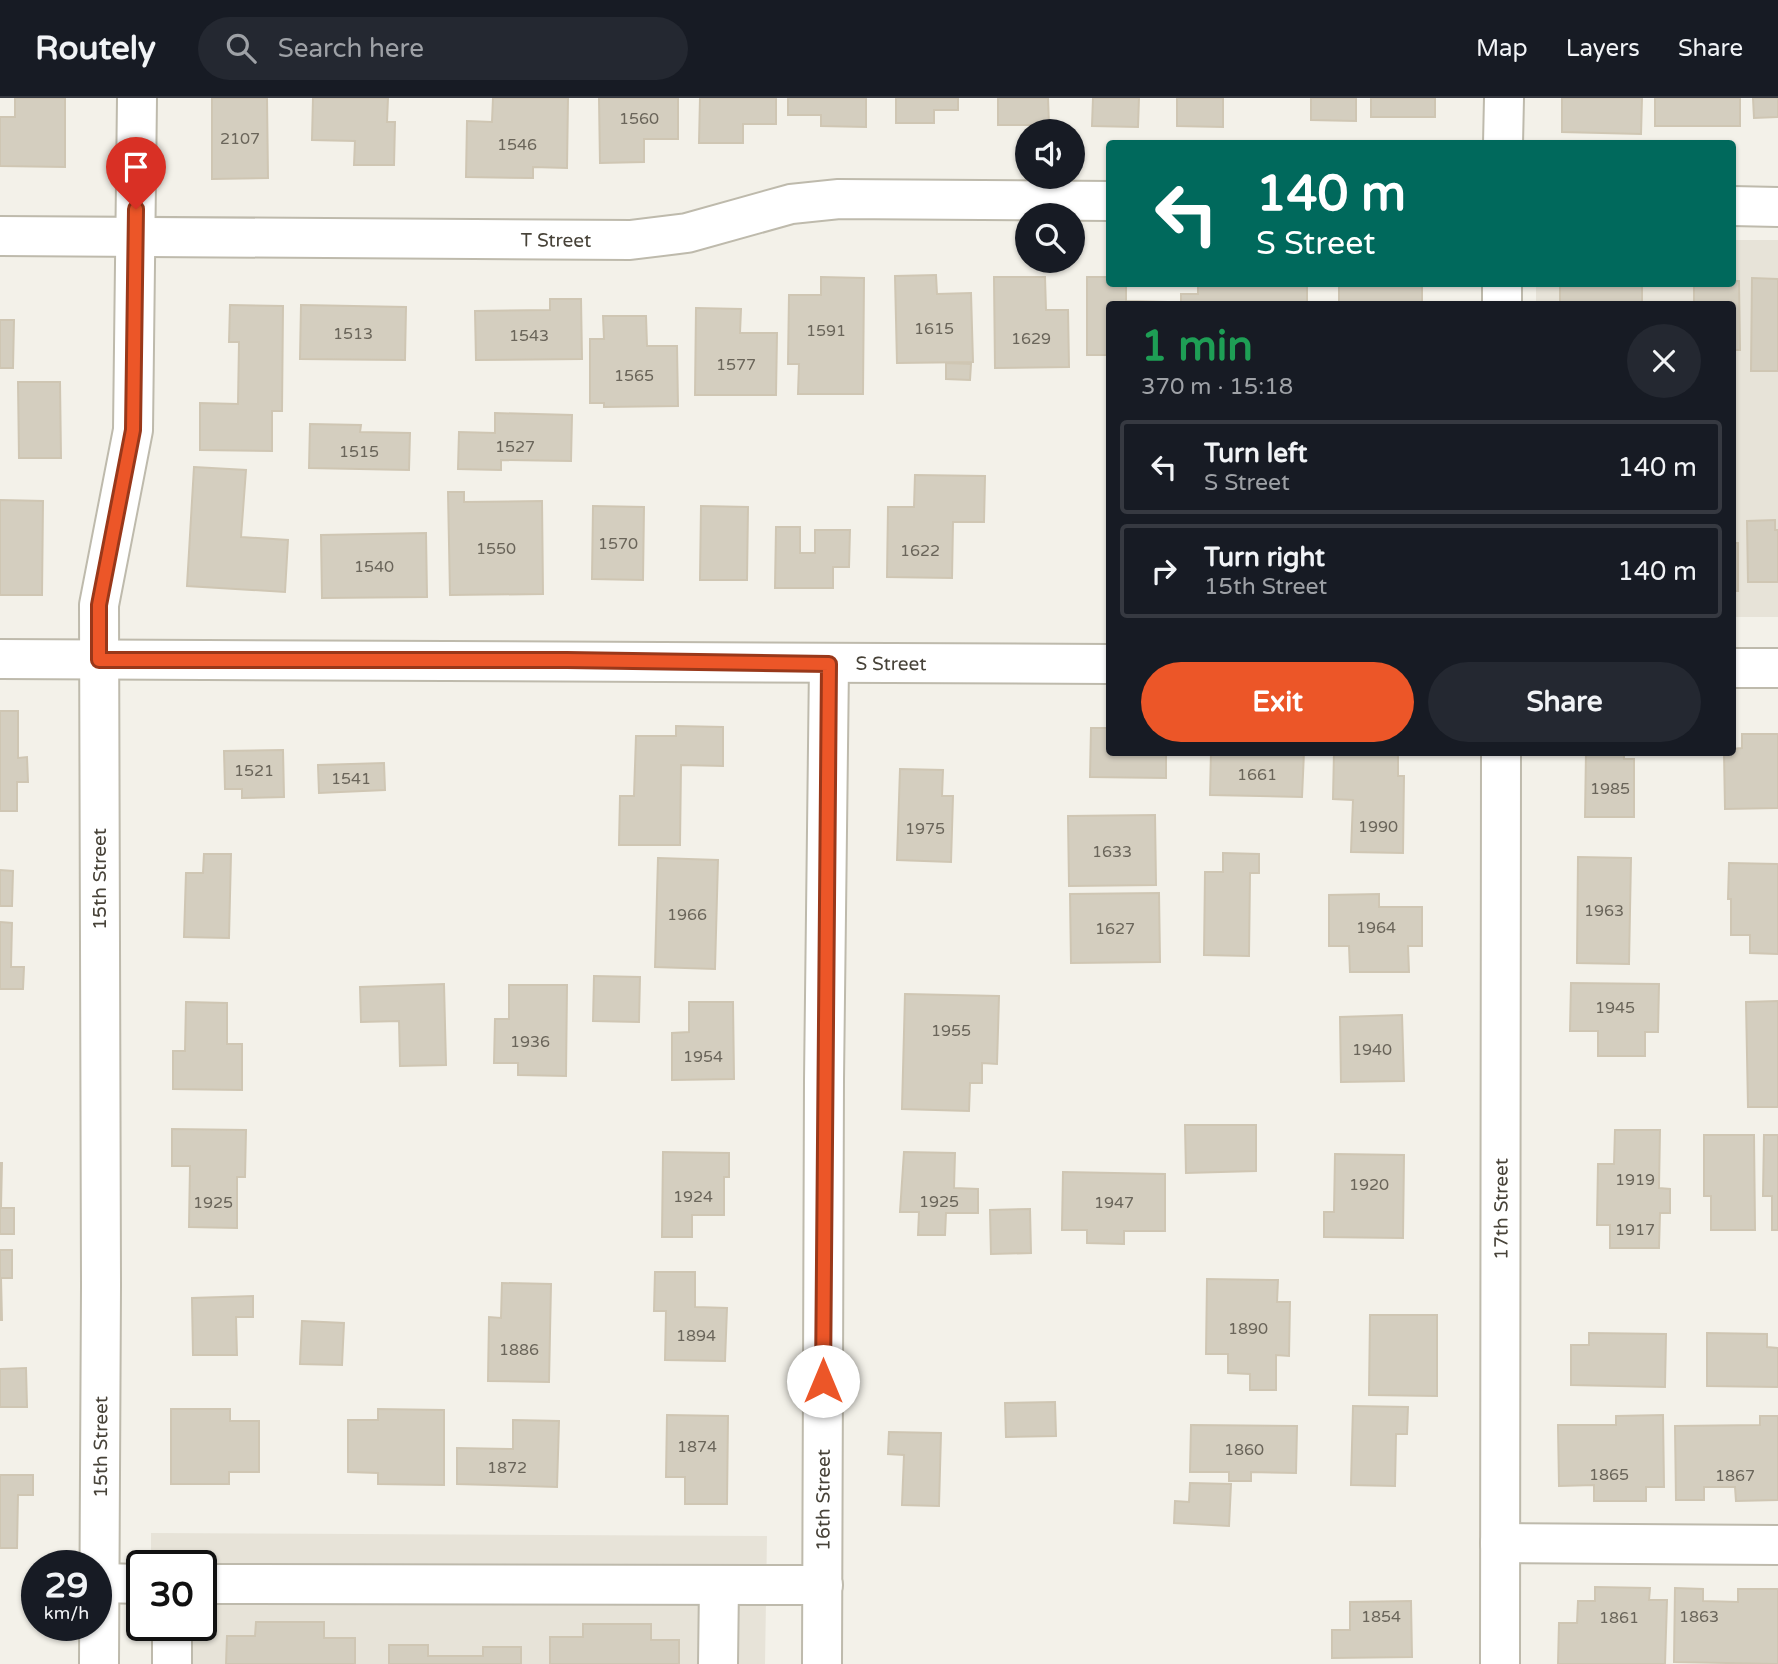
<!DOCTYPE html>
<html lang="en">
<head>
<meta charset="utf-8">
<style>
	:root { --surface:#171b24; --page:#242831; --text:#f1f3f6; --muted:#9ea1a6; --line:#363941; --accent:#ec5628 }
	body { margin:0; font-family:"Varela Round",sans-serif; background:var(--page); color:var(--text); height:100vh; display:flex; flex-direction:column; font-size:26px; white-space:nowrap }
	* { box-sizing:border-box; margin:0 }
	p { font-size:23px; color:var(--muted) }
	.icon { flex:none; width:38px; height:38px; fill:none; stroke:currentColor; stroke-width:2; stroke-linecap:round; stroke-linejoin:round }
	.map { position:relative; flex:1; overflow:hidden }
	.sheet { position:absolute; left:1106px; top:203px; width:630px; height:455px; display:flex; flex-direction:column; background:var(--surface); border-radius:7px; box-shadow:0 2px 5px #0004 }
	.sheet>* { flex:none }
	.top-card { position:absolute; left:1106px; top:42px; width:630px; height:147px; border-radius:7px; box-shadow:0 2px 5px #0004; background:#00695c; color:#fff; overflow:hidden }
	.tools { position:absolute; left:1015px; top:21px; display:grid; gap:14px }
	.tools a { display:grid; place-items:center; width:70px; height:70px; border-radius:50%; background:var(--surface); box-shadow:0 2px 5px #0004; font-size:35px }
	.speed { position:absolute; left:21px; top:1452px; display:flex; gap:14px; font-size:35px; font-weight:700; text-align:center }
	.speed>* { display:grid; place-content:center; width:91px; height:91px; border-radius:50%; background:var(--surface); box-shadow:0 2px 5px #0004; line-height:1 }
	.speed small { font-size:18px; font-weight:400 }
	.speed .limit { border:4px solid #111; border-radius:10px; background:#fff; color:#111 }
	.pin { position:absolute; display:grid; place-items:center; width:60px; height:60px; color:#fff; margin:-72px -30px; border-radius:50% 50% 50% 0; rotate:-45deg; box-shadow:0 0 7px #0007 }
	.pin .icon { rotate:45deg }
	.me { position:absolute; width:77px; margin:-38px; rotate:0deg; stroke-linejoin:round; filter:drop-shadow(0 0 5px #0008) }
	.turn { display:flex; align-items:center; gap:24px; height:147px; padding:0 35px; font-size:32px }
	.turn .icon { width:91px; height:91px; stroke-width:2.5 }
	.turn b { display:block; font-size:49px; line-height:60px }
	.round { display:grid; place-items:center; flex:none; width:74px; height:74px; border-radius:37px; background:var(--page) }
	.summary { display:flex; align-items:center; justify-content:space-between; height:119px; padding:0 35px }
	h1 { font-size:42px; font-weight:700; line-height:52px; color:#1e9e55 }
	.button { display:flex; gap:14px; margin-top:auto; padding:14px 35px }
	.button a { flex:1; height:80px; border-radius:42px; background:var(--accent); color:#fff; font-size:28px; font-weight:700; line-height:80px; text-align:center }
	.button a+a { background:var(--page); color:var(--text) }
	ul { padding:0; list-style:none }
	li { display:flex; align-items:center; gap:21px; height:94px; margin:0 14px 10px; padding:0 21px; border:4px solid var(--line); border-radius:7px }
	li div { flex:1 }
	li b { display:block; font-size:26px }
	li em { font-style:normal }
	header { display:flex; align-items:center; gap:42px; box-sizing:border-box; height:98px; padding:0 35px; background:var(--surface); border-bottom:2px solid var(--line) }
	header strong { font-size:33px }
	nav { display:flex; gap:38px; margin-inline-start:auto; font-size:24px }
	.search { width:490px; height:63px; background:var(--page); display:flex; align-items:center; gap:18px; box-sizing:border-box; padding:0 24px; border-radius:38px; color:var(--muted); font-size:26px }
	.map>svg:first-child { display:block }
	.residential { fill:#e7e3d8 }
	.building { fill:#d4cebf; stroke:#cfc6b3; stroke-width:2 }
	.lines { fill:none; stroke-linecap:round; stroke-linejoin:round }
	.minor-casing { stroke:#bebaac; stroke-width:42 }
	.minor { stroke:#fff; stroke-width:38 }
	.route-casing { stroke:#99381a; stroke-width:18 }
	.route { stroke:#ec5628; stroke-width:12 }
	.labels { text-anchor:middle; stroke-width:5; stroke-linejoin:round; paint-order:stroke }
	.number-label { font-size:16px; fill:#6a655a }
	.street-label { font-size:19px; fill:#474238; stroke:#fff }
</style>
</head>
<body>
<header>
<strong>Routely</strong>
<div class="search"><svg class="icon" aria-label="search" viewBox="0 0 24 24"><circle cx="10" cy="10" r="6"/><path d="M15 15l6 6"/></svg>Search here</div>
<nav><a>Map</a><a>Layers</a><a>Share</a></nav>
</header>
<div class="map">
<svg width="1778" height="1566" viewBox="0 0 1778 1566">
	<rect width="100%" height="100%" fill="#f3f1e9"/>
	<g class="residential">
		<polygon points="1733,142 1778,142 1778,519 1733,519 1732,206 1536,206 1536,186 1732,186"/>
		<polygon points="151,1435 767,1438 765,1566 151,1566 151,1528 201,1528 201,1468 151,1468"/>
	</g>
	<g class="building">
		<polygon points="15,0 65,0 65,69 0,68 0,19 15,19"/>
		<polygon points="212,0 267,0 268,80 212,81"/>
		<polygon points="313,0 388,0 387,24 395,24 394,67 354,67 355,43 312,42"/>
		<polygon points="493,0 568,0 567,70 533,69 533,80 466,79 467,23 492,24"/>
		<polygon points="599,0 678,0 678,41 644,41 644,64 600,65"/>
		<polygon points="700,0 776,0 776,26 743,26 743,45 699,45"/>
		<polygon points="788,0 866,0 866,29 821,28 821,17 788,17"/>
		<polygon points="896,0 958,0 958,12 934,12 934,25 896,25"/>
		<polygon points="998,0 1048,0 1049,27 998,27"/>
		<polygon points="1093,0 1139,0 1138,29 1092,28"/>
		<polygon points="1177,0 1223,0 1223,29 1177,28"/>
		<polygon points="1311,0 1356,0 1356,23 1311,22"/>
		<rect x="1371" y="0" width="64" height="19"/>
		<polygon points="1562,0 1642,0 1641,36 1562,34"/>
		<rect x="1655" y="0" width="85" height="28"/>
		<polygon points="1753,0 1778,0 1778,19 1754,20"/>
		<polygon points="936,177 937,196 971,195 973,264 897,265 895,178"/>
		<polygon points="821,179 864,180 863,296 798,296 799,266 788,266 789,197 821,197"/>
		<polygon points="994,179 1045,179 1046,212 1068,212 1069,269 995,270"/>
		<polygon points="1087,179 1110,179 1110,186 1126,186 1126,203 1167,204 1167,206 1110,206 1110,257 1087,257"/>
		<polygon points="1752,180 1778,181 1778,273 1751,273"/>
		<polygon points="1732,183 1739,183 1740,252 1732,252 1732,206 1694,206 1694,186 1732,186"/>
		<polygon points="1198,186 1307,186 1307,206 1181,206 1181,196 1198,196"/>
		<rect x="1339" y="186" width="83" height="20"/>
		<rect x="1560" y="186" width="82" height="20"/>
		<polygon points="550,201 581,201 582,261 476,262 475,213 550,212"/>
		<polygon points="230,207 283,208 282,313 272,313 272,353 200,352 200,305 238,306 239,244 229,244"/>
		<polygon points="301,207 406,209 405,262 300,261"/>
		<polygon points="696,210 741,211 740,235 777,235 776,297 695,297"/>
		<polygon points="603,218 646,218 647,248 677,248 678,308 604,309 604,305 590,305 590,241 604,241"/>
		<polygon points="0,222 14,222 13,270 0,270"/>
		<polygon points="946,265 971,266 970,282 946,281"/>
		<polygon points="18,284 60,284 61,360 19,360"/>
		<polygon points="495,315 572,317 571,363 501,362 501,372 458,371 459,334 495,335"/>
		<polygon points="310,326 361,327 360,334 410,335 409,372 309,370"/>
		<polygon points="194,369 246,372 241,439 288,442 285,494 187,488"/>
		<polygon points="915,377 985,378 984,424 953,424 952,480 887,479 888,409 914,409"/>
		<polygon points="448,394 464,394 464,404 542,403 543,496 450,497"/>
		<polygon points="0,402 43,403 42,497 0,497"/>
		<polygon points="593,408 644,409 643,482 592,481"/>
		<polygon points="701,408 748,409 747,482 700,482"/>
		<polygon points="1775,422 1775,432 1778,432 1778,484 1748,484 1747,423"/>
		<polygon points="776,429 800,429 800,455 815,455 815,432 850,432 849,469 833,469 833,490 775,490"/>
		<polygon points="426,435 427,499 322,500 321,437"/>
		<rect x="1732" y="445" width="6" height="48"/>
		<polygon points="0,613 18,613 18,660 27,659 28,684 17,684 17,713 0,713"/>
		<polygon points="676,628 723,629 723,668 681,667 680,747 619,747 620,698 634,698 636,638 676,638"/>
		<polygon points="1091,630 1110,630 1110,654 1166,654 1166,680 1090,679"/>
		<polygon points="1742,636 1778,636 1778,710 1725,711 1724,654 1732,654 1732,651 1742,650"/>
		<polygon points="283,652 284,699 242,700 242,691 225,691 224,653"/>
		<polygon points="1211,654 1304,654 1302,699 1210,697"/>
		<polygon points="1334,654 1398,654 1398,678 1404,678 1403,755 1351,754 1353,702 1333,701"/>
		<polygon points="1586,654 1624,654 1624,661 1634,661 1634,719 1585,719"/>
		<polygon points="384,665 385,692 319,695 318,667"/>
		<polygon points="900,671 943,672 942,698 953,698 951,764 897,762"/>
		<polygon points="1155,717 1156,787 1069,788 1068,718"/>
		<polygon points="1223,755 1259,756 1259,775 1250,775 1249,858 1204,857 1205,774 1223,774"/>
		<polygon points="204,756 231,756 229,840 184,839 186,775 203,775"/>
		<polygon points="1578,759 1631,760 1629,866 1577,865"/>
		<polygon points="658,760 718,762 715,871 655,869"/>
		<polygon points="1729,765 1778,766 1778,856 1750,855 1750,837 1731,837 1731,801 1728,801"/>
		<polygon points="0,772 13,773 12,808 0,808"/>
		<polygon points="1159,795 1160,864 1071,865 1070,796"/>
		<polygon points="1379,796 1379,809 1422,809 1422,848 1408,848 1409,874 1350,874 1349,848 1329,848 1329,797"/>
		<polygon points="0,824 12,825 11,869 24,869 23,891 0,891"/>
		<polygon points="594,878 640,879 639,924 593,923"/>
		<polygon points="1571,885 1659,886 1658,934 1645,934 1645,958 1598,958 1598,933 1570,933"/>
		<polygon points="444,886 446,967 400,968 399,923 361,924 360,889"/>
		<polygon points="509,887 567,887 566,978 518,977 518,965 494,965 495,921 509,921"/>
		<polygon points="905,896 999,898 997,966 982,965 982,985 970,985 969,1013 902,1011"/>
		<polygon points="1778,903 1778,1009 1748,1009 1746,904"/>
		<polygon points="186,904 227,905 227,946 242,946 242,992 173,991 173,953 185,953"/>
		<polygon points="689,904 733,904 734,981 672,982 672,935 689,934"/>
		<polygon points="1402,917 1404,983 1341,984 1340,919"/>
		<polygon points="1185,1027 1256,1027 1256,1073 1186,1075"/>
		<polygon points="172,1031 246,1032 245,1079 237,1079 237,1130 189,1129 190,1068 172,1068"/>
		<polygon points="1615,1032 1660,1032 1659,1090 1670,1091 1670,1115 1660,1115 1659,1150 1610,1150 1610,1127 1597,1127 1598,1066 1614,1066"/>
		<polygon points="1704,1037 1754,1037 1755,1132 1711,1132 1711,1098 1704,1098"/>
		<polygon points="1764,1037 1778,1037 1778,1132 1772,1132 1772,1098 1763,1098"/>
		<polygon points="663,1054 729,1055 729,1079 724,1079 724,1117 692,1117 692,1139 662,1139"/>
		<polygon points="904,1054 955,1055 954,1090 978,1091 978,1115 946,1115 945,1137 918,1137 919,1114 900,1114"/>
		<polygon points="1335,1056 1404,1057 1403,1140 1324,1139 1324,1114 1334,1114"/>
		<polygon points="0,1065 2,1065 1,1110 14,1110 14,1136 0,1136"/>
		<polygon points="1063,1074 1165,1076 1165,1133 1124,1133 1124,1146 1087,1145 1087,1132 1062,1132"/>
		<polygon points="1030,1111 1031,1155 991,1156 990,1112"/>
		<polygon points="0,1152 12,1152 12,1180 1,1180 2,1222 0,1222"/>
		<polygon points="655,1174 695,1174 695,1209 727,1210 725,1263 665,1262 666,1213 654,1213"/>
		<polygon points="1207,1181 1278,1182 1277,1204 1290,1204 1289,1258 1276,1257 1276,1292 1250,1292 1250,1276 1228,1275 1228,1256 1206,1256"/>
		<polygon points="502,1185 551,1186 549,1284 488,1283 489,1219 501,1220"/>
		<polygon points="253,1198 253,1219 236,1219 237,1257 193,1257 192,1200"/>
		<polygon points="1370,1217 1437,1217 1437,1298 1369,1297"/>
		<polygon points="302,1223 344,1225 342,1267 300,1266"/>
		<polygon points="1589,1235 1666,1236 1665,1289 1571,1287 1571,1247 1589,1247"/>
		<polygon points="1707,1235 1767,1236 1767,1249 1778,1250 1778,1289 1707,1288"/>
		<polygon points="26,1270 27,1309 0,1309 0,1271"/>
		<polygon points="1055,1304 1056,1338 1006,1339 1005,1305"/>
		<polygon points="1353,1308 1408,1309 1407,1336 1396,1336 1395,1388 1351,1387"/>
		<polygon points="171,1311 230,1311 230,1323 259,1323 259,1374 229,1374 229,1386 171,1386"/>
		<polygon points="378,1311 444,1312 444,1387 378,1386 378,1375 348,1374 348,1322 378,1322"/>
		<polygon points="667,1317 728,1318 727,1406 685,1406 685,1379 666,1379"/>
		<polygon points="1663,1317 1664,1389 1646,1389 1646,1403 1594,1403 1594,1387 1559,1388 1558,1327 1616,1327 1616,1318"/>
		<polygon points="1760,1318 1778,1318 1778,1402 1736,1403 1735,1389 1704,1389 1704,1402 1676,1402 1675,1328 1760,1327"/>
		<polygon points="513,1322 559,1323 557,1389 457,1386 457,1350 513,1351"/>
		<polygon points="1191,1327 1297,1328 1296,1375 1251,1374 1251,1383 1229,1383 1229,1374 1190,1374"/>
		<polygon points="889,1334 941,1335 939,1408 902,1407 904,1357 888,1356"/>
		<polygon points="0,1377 33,1377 33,1397 18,1397 17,1450 0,1450"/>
		<polygon points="1190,1385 1231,1386 1229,1428 1174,1425 1175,1403 1189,1404"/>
		<polygon points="1595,1489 1650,1490 1649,1502 1667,1502 1665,1566 1558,1566 1559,1525 1577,1525 1578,1503 1595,1503"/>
		<polygon points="1675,1490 1703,1491 1703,1503 1738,1504 1738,1491 1778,1491 1778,1566 1674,1564"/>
		<polygon points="1411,1503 1412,1559 1332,1560 1332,1532 1350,1532 1350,1504"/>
		<polygon points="256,1524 324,1524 324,1540 355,1540 355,1566 226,1566 227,1538 255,1538"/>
		<polygon points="583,1526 651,1526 651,1542 679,1542 679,1566 550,1566 550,1539 583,1539"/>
		<polygon points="389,1547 428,1547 428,1558 483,1558 483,1549 521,1549 521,1566 389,1566"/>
	</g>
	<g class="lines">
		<g class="minor-casing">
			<g id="minor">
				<polyline points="1503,46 1504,0"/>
				<polyline points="1732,108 1778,109"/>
				<path id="s1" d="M0,138L630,142L687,135L791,106L839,101L1110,103"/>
				<polyline points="1502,206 1502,186"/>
				<path id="s2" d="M0,561L1110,566"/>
				<polyline points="1732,570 1778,570"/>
				<polyline points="1500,1445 1777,1447"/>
				<polyline points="100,1485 142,1486"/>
				<polyline points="201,1486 823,1487"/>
				<path id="s3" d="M99,1566L101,1188L99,507L133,332L137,0"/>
				<polyline points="172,1566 172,1528"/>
				<polyline points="718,1566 719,1487"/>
				<path id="s4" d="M822,1566L824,982L829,566"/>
				<path id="s5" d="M1500,1566L1501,654"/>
			</g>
		</g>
		<use href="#minor" class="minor"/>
	</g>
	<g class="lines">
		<g class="route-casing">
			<polyline id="route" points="136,111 133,332 99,507 99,562 567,562 829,566 823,1283"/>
		</g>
		<use href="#route" class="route"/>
	</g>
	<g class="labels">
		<g class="number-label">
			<text x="639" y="26">1560</text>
			<text x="240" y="46">2107</text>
			<text x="517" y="52">1546</text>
			<text x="934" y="236">1615</text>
			<text x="826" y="238">1591</text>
			<text x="353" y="241">1513</text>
			<text x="529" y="243">1543</text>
			<text x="1031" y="246">1629</text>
			<text x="736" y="272">1577</text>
			<text x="634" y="283">1565</text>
			<text x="515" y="354">1527</text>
			<text x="359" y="359">1515</text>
			<text x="618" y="451">1570</text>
			<text x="496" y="456">1550</text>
			<text x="920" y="458">1622</text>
			<text x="374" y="474">1540</text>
			<text x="254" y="678">1521</text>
			<text x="1257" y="682">1661</text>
			<text x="351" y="686">1541</text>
			<text x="1610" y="696">1985</text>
			<text x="1378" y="734">1990</text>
			<text x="925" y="736">1975</text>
			<text x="1112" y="759">1633</text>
			<text x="1604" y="818">1963</text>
			<text x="687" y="822">1966</text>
			<text x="1376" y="835">1964</text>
			<text x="1115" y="836">1627</text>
			<text x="1615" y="915">1945</text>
			<text x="951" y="938">1955</text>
			<text x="530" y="949">1936</text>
			<text x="1372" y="957">1940</text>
			<text x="703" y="964">1954</text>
			<text x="1635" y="1087">1919</text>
			<text x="1369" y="1092">1920</text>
			<text x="693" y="1104">1924</text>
			<text x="939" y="1109">1925</text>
			<text x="213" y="1110">1925</text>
			<text x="1114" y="1110">1947</text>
			<text x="1635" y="1137">1917</text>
			<text x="1248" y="1236">1890</text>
			<text x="696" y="1243">1894</text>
			<text x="519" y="1257">1886</text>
			<text x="697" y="1354">1874</text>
			<text x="1244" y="1357">1860</text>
			<text x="507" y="1375">1872</text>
			<text x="1609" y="1382">1865</text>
			<text x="1735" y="1383">1867</text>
			<text x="1381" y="1524">1854</text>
			<text x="1699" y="1524">1863</text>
			<text x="1619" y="1525">1861</text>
		</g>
		<g class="street-label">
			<text dy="7" stroke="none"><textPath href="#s1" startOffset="556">T Street</textPath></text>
			<text dy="7" stroke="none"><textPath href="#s2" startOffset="891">S Street</textPath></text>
			<text transform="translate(99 781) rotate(-90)" y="7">15th Street</text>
			<text dy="7" stroke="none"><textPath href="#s5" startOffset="455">17th Street</textPath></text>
			<text dy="7" stroke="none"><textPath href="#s3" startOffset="217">15th Street</textPath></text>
			<text dy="7" stroke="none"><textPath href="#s4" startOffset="164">16th Street</textPath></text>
		</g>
	</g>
</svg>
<div class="tools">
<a><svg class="icon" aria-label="sound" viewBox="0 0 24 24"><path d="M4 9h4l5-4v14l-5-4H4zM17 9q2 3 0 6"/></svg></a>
<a><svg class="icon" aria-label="search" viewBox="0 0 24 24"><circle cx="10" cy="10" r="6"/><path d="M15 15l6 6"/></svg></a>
</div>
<div class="speed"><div>29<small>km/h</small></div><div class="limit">30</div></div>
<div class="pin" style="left:136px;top:111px;background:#d93025"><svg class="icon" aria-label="arrive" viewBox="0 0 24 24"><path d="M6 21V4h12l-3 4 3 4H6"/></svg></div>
<svg class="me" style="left:823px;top:1283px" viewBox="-20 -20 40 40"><circle r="19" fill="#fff"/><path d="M0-13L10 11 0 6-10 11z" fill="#ec5628"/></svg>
<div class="top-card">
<div class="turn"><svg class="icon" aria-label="left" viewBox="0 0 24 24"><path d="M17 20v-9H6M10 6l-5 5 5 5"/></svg><div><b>140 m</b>S Street</div></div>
</div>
<section class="sheet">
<div class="summary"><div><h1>1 min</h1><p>370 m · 15:18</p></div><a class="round"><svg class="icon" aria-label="close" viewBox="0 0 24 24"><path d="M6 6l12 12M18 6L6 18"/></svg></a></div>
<ul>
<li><svg class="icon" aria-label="left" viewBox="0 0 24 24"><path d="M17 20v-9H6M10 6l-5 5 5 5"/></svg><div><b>Turn left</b><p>S Street</p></div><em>140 m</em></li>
<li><svg class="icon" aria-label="right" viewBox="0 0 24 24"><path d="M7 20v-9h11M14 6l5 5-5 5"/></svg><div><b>Turn right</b><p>15th Street</p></div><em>140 m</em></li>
</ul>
<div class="button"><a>Exit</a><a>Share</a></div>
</section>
</div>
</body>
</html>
